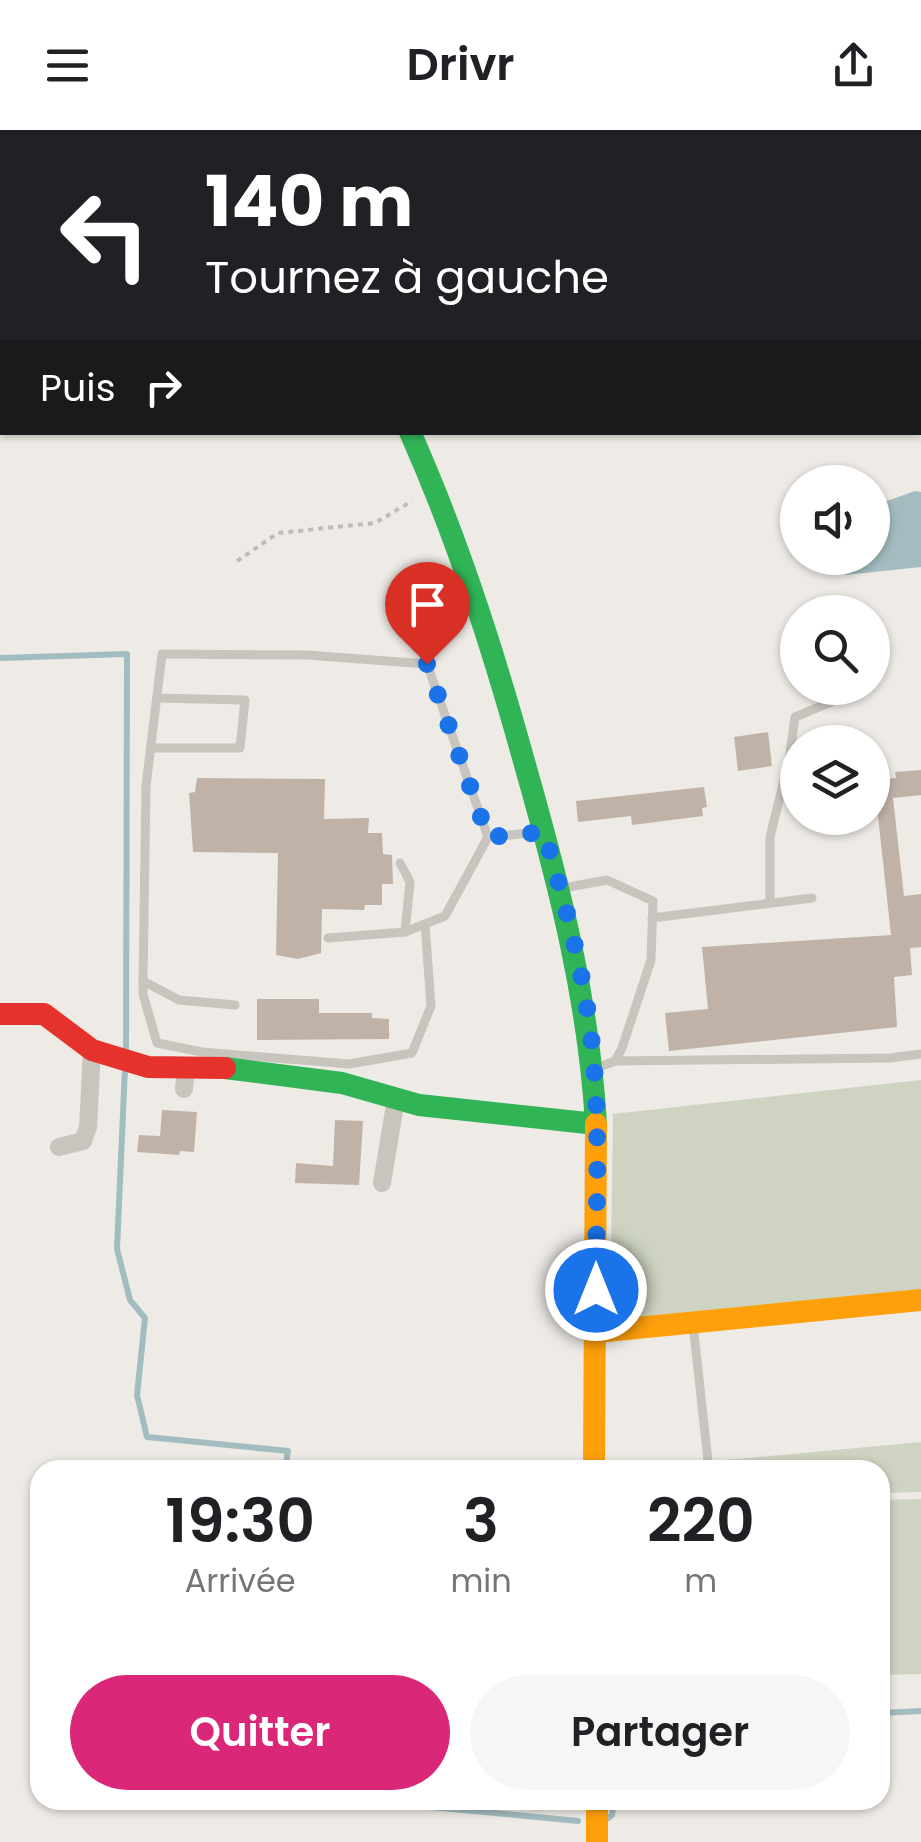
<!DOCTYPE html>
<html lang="fr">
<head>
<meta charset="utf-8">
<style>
	:root { --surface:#fff; --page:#f6f6f6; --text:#202124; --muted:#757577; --accent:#db2777 }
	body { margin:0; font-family:Poppins,sans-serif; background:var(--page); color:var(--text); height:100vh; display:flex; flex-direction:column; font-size:38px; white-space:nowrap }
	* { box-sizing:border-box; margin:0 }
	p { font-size:32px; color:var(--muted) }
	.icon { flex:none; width:55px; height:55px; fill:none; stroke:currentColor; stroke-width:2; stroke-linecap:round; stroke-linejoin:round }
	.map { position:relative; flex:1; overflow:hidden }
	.panel { position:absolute; left:30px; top:1330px; width:860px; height:350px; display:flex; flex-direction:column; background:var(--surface); border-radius:30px; box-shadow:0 2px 8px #0004 }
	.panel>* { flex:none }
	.banner { position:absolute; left:0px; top:0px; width:922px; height:305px; box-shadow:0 2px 8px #0004; background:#202124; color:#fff; overflow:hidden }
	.fabs { position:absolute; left:780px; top:335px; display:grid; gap:20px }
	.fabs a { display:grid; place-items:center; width:110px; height:110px; border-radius:50%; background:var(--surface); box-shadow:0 2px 8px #0004; font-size:50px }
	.pin { position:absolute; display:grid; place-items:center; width:85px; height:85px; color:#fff; margin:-102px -42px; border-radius:50% 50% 50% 0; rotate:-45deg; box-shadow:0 0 10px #0007 }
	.pin .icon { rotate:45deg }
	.me { position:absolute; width:110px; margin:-55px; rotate:0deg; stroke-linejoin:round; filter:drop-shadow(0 0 8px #0008) }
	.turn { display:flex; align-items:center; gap:35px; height:210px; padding:0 40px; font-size:45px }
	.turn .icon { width:130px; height:130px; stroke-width:2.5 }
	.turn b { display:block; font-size:70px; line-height:85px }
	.then { display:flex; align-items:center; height:95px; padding:0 40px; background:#0003; gap:20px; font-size:38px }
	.eta { display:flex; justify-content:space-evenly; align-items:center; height:170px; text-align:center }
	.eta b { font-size:60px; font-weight:600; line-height:70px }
	.action { display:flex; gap:20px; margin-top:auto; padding:20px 40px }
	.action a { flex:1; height:115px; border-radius:60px; background:var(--accent); color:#fff; font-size:40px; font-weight:600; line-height:115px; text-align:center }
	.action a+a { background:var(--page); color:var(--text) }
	header { display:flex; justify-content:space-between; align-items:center; height:130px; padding:0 40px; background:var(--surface); font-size:45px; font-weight:600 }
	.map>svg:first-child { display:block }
	.green { fill:#ced4c1 }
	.water { fill:#a3bcbf }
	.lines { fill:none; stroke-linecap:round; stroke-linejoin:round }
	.stream { stroke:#a3bcbf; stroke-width:6 }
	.building { fill:#c1b2a8 }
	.path { stroke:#c1bcb6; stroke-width:4; stroke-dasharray:5 5; stroke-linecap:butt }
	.lane { stroke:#c8c4be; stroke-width:9 }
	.street { stroke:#c8c4be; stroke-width:18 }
	.fast { stroke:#30b455; stroke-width:22 }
	.slow { stroke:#ff9f0a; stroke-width:22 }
	.jam { stroke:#e5322d; stroke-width:22 }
	.route { stroke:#1a73e8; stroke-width:18; stroke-dasharray:0 32.4 }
</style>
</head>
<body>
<header><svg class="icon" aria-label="menu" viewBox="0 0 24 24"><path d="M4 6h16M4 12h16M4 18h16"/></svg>Drivr<svg class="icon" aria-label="share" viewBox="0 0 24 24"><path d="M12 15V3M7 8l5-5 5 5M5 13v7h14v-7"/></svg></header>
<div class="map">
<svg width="921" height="1712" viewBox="0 0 921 1712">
	<rect width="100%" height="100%" fill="#eeebe6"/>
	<g class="green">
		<polygon points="921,950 921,1162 610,1193 613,984"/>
		<polygon points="921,1312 921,1362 880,1363 880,1340 726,1340 726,1330"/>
		<polygon points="921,1369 921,1544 880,1545 880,1370"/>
	</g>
	<polygon class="water" points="915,361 921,362 921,437 845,445 842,428 872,428 873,376"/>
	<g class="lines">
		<g class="stream">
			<polyline points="0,528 127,524 126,926"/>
			<polyline points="125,938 117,1119 130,1170 145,1188 137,1265 147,1307 288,1321 285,1340"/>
			<polyline points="880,1583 921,1581"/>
			<polyline points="357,1670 578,1691"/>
			<polyline points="608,1688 612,1685 614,1670"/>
		</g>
	</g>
	<g class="building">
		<polygon points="768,602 772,636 738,641 734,607"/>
		<polygon points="921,640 921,665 893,668 904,766 921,764 921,817 910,818 912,845 894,847 897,897 669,921 665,883 708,879 702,817 891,805 874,650 896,648 895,642"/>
		<polygon points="197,648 325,649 324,689 369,688 368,703 382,703 383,724 392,725 393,754 382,754 382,775 365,775 364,780 322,779 321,823 298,829 276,825 278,723 193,722 189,663 195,662"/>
		<polygon points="704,657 707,677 702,678 703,686 632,695 631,686 578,692 576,671"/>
		<polygon points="257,869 319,869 319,883 372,883 372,888 389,889 389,909 257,910"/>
		<polygon points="162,980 197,982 194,1022 180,1021 179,1025 137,1022 139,1005 160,1006"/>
		<polygon points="335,990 363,991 359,1055 295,1053 296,1033 333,1036"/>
	</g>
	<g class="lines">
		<polyline class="path" points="237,431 278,403 375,393 412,371"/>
		<g class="lane">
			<polyline points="288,0 289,2"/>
			<polyline points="151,618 240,618 245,570 157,568"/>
			<polyline points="400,733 410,752 405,802"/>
			<polyline points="563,758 607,750 653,771 651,830 622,918 615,931 594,939"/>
			<polyline points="770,773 770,707 789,630 795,587 831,572"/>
			<polyline points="652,788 812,768"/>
			<polyline points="425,794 431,876 412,923 349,934 202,922 157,913 143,864 143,851 146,656 162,524 307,525 427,534 488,707"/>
			<polyline points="328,808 405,802 445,786 488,707 541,702"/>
			<polyline points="143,851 179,870 235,875"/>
			<polyline points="615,931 890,928 921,924"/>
			<polyline points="693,1194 709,1340"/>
		</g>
		<g class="street">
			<polyline points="222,2 233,0"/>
			<polyline points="0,24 2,24"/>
			<polyline points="184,959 186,938"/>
			<polyline points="59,1017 83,1011 88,997 92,920"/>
			<polyline points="382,1053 396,969"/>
		</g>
		<g class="fast">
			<path d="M410,302C459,412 495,526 527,642C560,758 589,873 596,994"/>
			<polyline points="225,938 342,953 419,975 596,994"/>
		</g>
		<g class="slow">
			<polyline points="596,1202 921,1170"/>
			<polyline points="594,1340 596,994"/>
			<polyline points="597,1670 597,1712"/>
		</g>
		<g class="jam">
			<polyline points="257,0 258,2"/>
			<polyline points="0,884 44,884 92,920 148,937 225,938"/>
		</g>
	</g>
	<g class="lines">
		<path class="route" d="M427,534L488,707L544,702C567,779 588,856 594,936C600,1010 596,1085 596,1160"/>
	</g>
</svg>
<div class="fabs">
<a><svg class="icon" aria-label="sound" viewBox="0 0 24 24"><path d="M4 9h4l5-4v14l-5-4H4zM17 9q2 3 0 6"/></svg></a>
<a><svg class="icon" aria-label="search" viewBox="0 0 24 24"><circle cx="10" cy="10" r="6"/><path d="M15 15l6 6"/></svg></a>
<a><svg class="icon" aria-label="layers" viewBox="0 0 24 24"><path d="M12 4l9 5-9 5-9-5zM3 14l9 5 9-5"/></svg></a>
</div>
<div class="pin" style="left:427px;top:534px;background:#d93025"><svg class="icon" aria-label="arrive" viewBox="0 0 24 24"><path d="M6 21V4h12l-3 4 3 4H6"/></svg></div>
<svg class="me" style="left:596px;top:1160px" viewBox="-20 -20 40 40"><circle r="17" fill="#1a73e8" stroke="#fff" stroke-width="3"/><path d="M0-11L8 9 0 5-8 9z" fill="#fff"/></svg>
<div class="banner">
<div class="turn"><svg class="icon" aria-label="left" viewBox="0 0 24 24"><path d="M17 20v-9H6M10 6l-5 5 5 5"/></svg><div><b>140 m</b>Tournez à gauche</div></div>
<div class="then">Puis<svg class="icon" aria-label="right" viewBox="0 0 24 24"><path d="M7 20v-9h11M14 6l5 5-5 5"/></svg></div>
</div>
<section class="panel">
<div class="eta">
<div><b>19:30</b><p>Arrivée</p></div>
<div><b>3</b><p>min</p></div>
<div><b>220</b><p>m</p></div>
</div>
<div class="action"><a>Quitter</a><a>Partager</a></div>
</section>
</div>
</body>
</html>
